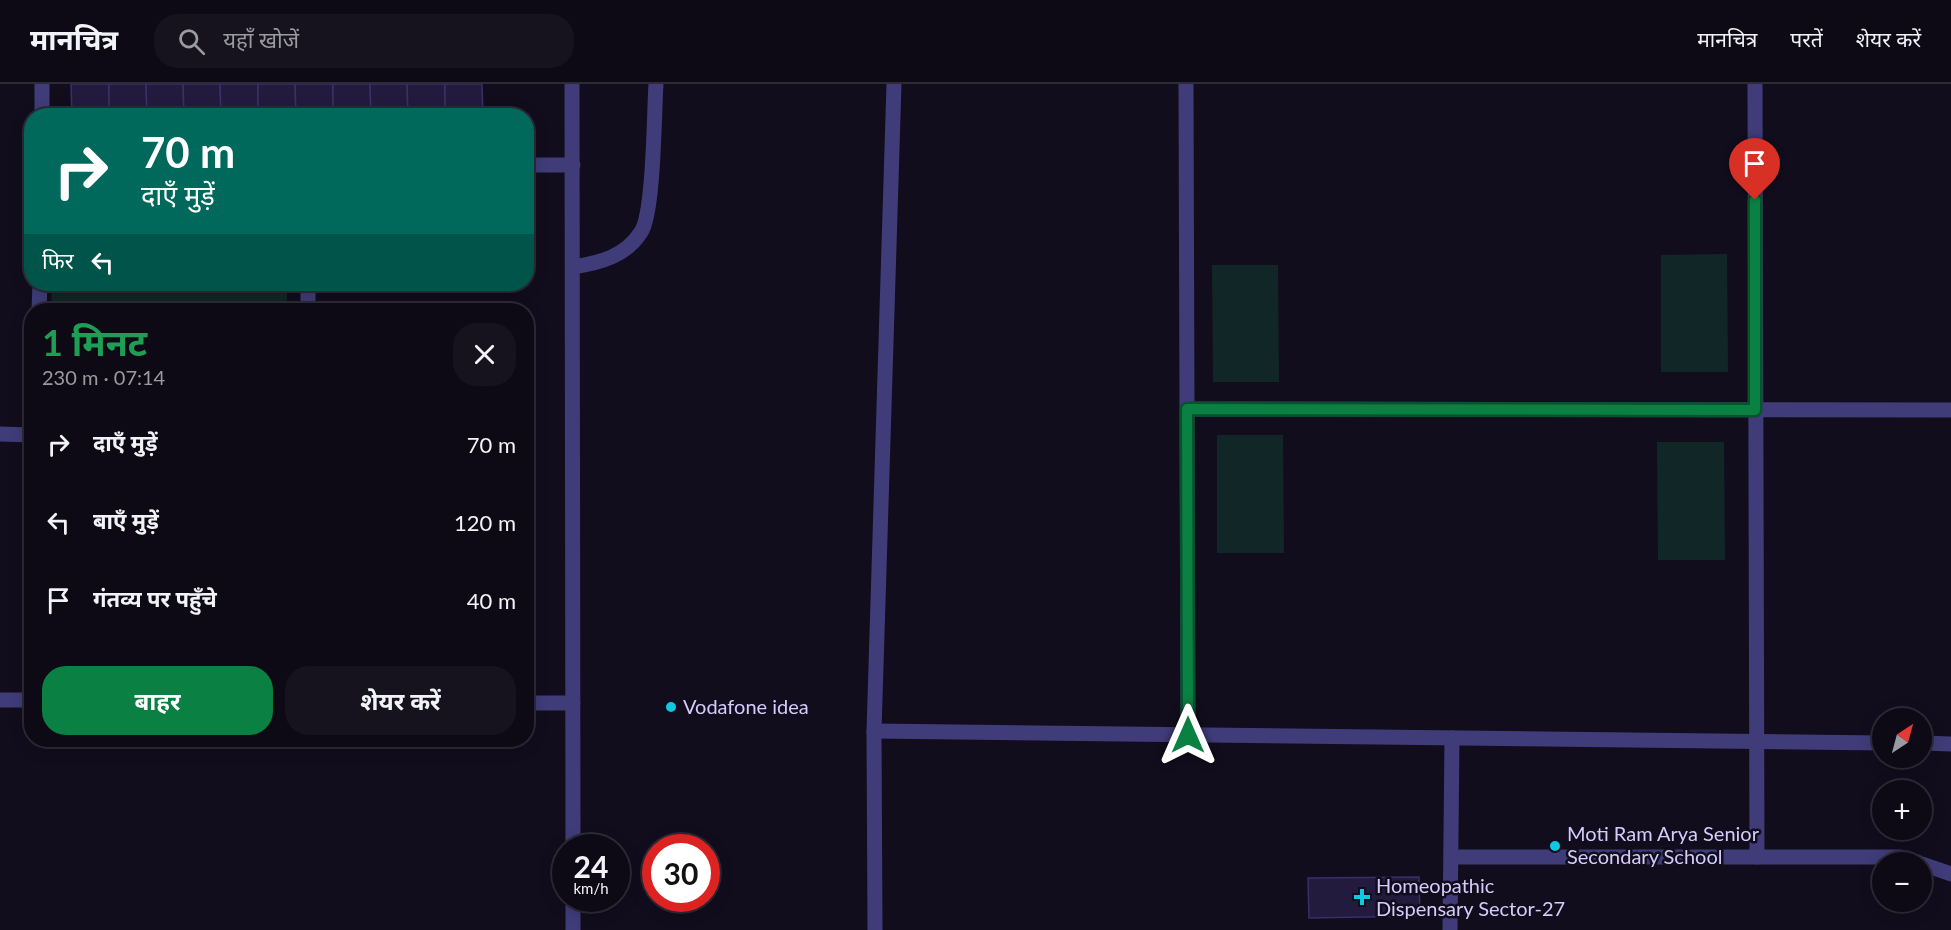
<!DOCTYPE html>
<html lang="hi">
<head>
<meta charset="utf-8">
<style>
	:root { --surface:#0d0a16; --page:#16131f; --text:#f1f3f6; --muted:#9a9aa1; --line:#2d2b35; --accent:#0b8043 }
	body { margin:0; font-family:Lato,"Noto Sans Devanagari",sans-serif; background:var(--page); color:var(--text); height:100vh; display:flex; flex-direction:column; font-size:22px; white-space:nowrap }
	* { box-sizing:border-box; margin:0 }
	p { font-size:20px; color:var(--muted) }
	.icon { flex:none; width:33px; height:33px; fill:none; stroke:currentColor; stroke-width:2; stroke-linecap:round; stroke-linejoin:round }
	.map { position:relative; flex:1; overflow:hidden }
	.details { position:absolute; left:24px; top:219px; width:510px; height:444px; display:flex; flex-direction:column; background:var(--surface); border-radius:24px; box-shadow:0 3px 15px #0003,0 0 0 2px var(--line) }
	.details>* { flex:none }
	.guide { position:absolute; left:24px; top:24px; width:510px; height:183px; border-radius:24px; box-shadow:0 3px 15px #0003,0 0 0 2px var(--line); background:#00695c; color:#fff; overflow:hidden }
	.needle { width:39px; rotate:36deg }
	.controls { position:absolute; left:1872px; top:624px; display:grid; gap:12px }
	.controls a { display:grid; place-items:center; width:60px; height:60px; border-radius:50%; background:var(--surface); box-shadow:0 3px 15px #0003,0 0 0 2px var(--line); font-size:30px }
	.speed { position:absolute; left:552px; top:750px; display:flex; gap:12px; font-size:30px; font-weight:700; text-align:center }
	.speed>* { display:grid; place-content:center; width:78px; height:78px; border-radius:50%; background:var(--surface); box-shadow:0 3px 15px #0003,0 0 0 2px var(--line); line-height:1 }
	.speed small { font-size:15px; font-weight:400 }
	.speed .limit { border:9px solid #d22; background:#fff; color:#111 }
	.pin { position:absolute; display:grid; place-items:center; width:51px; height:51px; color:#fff; margin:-62px -26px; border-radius:50% 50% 50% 0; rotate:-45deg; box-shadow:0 0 6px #0007 }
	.pin .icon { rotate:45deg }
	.me { position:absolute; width:66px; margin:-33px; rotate:0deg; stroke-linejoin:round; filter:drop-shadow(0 0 4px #0008) }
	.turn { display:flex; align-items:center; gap:21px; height:126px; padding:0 18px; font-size:27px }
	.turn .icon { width:78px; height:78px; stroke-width:2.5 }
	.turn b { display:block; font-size:42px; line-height:51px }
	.then { display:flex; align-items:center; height:57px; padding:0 18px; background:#0003; gap:12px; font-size:22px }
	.round { display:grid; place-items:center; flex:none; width:63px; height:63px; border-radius:24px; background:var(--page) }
	.head { display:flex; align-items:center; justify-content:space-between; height:102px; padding:0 18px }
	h1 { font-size:36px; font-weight:700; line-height:45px; color:#1e9e55 }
	.primary-button { display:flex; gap:12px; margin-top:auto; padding:12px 18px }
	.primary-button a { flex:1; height:69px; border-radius:24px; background:var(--accent); color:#fff; font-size:24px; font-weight:700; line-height:69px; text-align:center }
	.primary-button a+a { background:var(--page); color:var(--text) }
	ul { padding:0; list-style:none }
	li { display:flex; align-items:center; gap:18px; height:78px; padding:0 18px }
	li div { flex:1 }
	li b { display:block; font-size:22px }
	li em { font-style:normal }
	header { display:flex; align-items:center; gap:36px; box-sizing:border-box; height:84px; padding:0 30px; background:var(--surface); border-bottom:2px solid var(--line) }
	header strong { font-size:28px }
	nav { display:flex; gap:33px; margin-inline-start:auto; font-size:21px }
	.search { width:420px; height:54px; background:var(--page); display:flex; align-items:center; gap:15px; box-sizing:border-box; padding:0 21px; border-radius:24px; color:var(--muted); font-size:22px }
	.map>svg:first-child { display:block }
	.green { fill:#112727 }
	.building { fill:#231b3d; stroke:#3c2e67; stroke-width:1.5 }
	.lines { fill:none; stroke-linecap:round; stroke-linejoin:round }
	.minor { stroke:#403c79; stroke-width:15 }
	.route-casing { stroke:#07532c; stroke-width:15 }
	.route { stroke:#0b8043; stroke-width:10 }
	.poi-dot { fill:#10c7e4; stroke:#110d1d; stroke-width:2 }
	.labels { text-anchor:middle; stroke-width:5; stroke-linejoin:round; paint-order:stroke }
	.poi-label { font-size:20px; fill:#d4cdfb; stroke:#110d1d; text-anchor:start }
</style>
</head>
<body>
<header>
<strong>मानचित्र</strong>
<div class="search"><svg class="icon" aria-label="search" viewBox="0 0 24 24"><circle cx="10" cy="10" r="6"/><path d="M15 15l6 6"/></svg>यहाँ खोजें</div>
<nav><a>मानचित्र</a><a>परतें</a><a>शेयर करें</a></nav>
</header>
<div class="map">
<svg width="1951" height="846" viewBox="0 0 1951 846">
	<rect width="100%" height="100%" fill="#110d1d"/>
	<g class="green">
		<polygon points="1727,170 1728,288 1661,288 1661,171"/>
		<polygon points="1212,181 1278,181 1279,298 1213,298"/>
		<polygon points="52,200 287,200 287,226 51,226"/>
		<polygon points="1217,351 1283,351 1284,469 1217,469"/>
		<polygon points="1724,358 1725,476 1658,476 1657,358"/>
	</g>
	<g class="building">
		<polygon points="71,0 109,0 109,32 72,32"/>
		<polygon points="109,0 146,0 147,32 109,32"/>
		<polygon points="146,0 183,0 184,32 147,32"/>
		<polygon points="183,0 220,0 221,32 184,32"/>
		<polygon points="220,0 258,0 258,32 221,32"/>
		<polygon points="258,0 295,0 296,32 258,32"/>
		<polygon points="295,0 333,0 333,32 296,32"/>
		<polygon points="333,0 370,0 371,32 333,32"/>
		<polygon points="370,0 407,0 408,32 371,32"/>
		<polygon points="407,0 445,0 445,32 408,32"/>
		<polygon points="445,0 482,0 483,32 445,32"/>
		<polygon points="1419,793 1420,832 1309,834 1308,794"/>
	</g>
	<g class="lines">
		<g class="minor">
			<polyline points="572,0 573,764"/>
			<polyline points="1186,0 1188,651"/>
			<polyline points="42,32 42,0"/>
			<polyline points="526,81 573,81"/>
			<path d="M573,183C600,179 626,172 641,148C654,129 654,28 656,0"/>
			<polyline points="39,226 40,200"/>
			<polyline points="308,226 308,200"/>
			<polyline points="1187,325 1951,326"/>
			<polyline points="0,350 32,351"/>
			<polyline points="0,616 32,616"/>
			<polyline points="526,619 573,619"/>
			<polyline points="874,647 1882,659"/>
			<polyline points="1922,659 1951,660"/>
			<polyline points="1451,773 1757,773 1755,0"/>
			<polyline points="1757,773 1900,773 1917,778"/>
			<polyline points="1922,780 1951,790"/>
			<polyline points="573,846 573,814"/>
			<polyline points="875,846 874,647 894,0"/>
			<polyline points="1450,846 1452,654"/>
		</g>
	</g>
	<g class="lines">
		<g class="route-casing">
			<polyline id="route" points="1188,651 1187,325 1755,326 1755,116"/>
		</g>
		<use href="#route" class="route"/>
	</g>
	<g class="poi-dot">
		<circle cx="671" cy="623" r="6"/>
		<circle cx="1555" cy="762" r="6"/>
		<path d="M1359 804h6v6h6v6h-6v6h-6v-6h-6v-6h6z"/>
	</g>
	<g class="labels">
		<g class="poi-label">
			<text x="683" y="630">Vodafone idea</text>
			<text x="1567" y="757">Moti Ram Arya Senior<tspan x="1567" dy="23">Secondary School</tspan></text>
			<text x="1376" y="809">Homeopathic<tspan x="1376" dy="23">Dispensary Sector-27</tspan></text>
		</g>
	</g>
</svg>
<div class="controls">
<a><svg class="needle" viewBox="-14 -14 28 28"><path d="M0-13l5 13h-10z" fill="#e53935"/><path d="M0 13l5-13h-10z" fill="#9a9aa1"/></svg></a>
<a>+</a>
<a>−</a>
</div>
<div class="speed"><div>24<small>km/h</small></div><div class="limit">30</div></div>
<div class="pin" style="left:1755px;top:116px;background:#d93025"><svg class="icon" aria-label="arrive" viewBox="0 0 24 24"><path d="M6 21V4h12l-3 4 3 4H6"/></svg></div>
<svg class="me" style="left:1188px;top:651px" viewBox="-20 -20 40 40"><path d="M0-17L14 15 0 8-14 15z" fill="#0b8043" stroke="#fff" stroke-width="4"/></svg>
<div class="guide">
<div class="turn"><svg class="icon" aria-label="right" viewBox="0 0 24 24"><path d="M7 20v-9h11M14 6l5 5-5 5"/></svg><div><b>70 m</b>दाएँ मुड़ें</div></div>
<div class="then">फिर<svg class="icon" aria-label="left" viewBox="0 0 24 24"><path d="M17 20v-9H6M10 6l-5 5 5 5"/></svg></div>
</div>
<section class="details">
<div class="head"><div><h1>1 मिनट</h1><p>230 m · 07:14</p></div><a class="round"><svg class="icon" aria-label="close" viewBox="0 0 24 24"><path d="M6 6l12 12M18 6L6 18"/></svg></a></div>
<ul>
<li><svg class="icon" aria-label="right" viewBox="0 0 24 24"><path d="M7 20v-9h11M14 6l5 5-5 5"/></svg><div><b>दाएँ मुड़ें</b></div><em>70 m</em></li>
<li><svg class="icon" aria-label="left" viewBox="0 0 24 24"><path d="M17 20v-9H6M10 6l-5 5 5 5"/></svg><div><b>बाएँ मुड़ें</b></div><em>120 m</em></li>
<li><svg class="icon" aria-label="arrive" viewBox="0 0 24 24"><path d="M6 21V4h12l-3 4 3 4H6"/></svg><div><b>गंतव्य पर पहुँचे</b></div><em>40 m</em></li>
</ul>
<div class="primary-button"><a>बाहर</a><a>शेयर करें</a></div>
</section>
</div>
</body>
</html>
